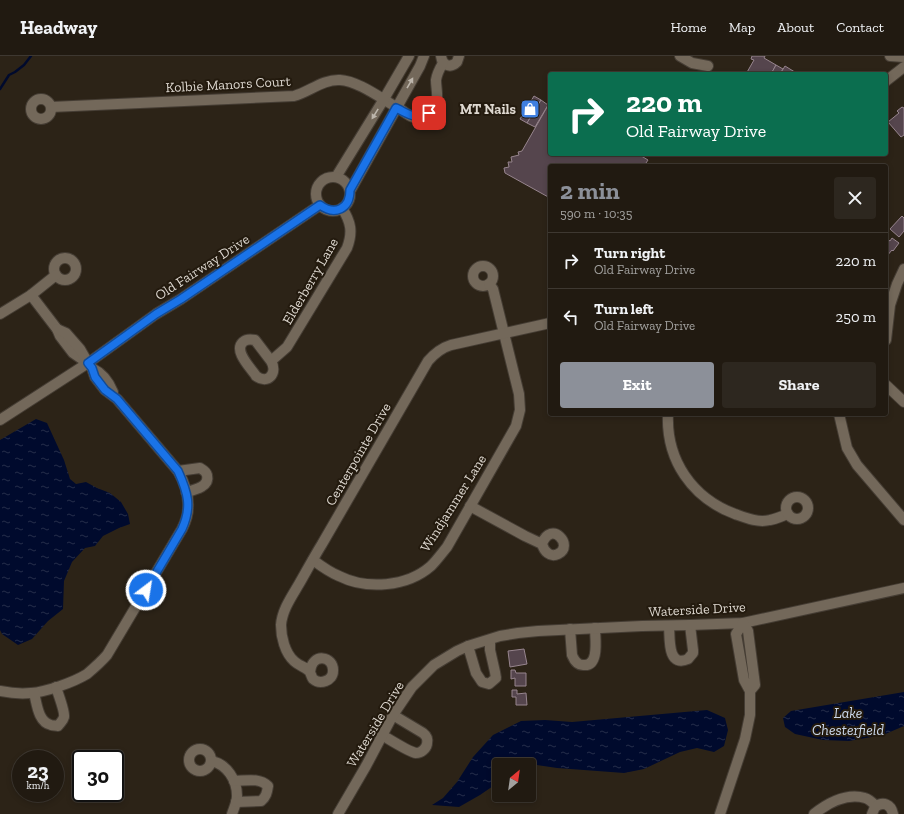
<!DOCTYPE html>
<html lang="en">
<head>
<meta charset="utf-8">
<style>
	:root { --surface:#211a11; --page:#2d271f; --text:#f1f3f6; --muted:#a2a19f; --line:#3e3831; --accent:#8c9099 }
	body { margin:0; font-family:"Zilla Slab",serif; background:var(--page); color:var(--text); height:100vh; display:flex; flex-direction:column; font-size:15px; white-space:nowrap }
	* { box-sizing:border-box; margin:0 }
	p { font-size:13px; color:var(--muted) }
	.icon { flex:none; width:22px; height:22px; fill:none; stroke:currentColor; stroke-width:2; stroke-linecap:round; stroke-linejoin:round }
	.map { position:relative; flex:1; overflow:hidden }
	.side { position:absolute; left:548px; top:108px; width:340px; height:252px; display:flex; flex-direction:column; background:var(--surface); border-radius:4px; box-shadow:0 2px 6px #0003,0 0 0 1px var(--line) }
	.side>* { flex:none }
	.hud { position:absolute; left:548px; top:16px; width:340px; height:84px; border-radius:4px; box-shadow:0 2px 6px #0003,0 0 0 1px var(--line); background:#0b6e4f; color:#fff; overflow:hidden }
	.needle { width:26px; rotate:29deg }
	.controls { position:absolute; left:492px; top:702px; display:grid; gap:8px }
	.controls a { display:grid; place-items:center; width:44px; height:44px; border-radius:4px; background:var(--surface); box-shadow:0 2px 6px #0003,0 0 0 1px var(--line); font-size:20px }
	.speed { position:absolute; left:12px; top:694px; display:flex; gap:8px; font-size:20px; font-weight:700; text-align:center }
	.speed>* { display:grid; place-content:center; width:52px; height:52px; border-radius:50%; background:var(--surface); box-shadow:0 2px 6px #0003,0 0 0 1px var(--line); line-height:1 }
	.speed small { font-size:10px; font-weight:400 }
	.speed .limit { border:2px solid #111; border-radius:6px; background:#fff; color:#111 }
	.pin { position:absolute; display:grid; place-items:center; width:34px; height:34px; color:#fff; margin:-17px; border-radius:8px; box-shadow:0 2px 6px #0006 }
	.me { position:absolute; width:44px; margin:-22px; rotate:31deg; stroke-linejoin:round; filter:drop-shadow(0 0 3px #0008) }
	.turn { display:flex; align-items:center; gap:14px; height:84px; padding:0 12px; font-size:18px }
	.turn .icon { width:52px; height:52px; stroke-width:2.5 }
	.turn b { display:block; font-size:28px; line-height:34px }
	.round { display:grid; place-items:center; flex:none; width:42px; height:42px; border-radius:4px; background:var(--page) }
	.head { display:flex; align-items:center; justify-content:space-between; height:68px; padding:0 12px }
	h1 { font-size:24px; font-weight:700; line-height:30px; color:var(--accent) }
	.cta { display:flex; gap:8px; margin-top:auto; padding:8px 12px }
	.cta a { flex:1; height:46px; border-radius:4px; background:var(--accent); color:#fff; font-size:16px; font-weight:700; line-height:46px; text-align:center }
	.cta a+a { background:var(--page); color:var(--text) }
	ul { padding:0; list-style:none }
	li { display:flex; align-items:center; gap:12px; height:56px; padding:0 12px; border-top:1px solid var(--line) }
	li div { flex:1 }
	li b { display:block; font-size:15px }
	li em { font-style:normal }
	header { display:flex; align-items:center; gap:24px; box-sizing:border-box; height:56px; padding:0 20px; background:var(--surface); border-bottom:1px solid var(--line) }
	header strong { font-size:19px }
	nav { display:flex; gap:22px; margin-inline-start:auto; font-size:14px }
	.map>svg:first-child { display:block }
	.water { fill:url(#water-ripples) }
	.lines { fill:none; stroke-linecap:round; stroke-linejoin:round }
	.stream { stroke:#000a2d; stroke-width:2.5 }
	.building { fill:#55454d; stroke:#97858e }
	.minor-casing { stroke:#453d34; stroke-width:12 }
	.minor { stroke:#73685a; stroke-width:10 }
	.oneway { fill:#bdb6ac }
	.route-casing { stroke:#114b97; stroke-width:10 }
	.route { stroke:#1a73e8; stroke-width:7 }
	.labels { text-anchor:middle; stroke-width:4; stroke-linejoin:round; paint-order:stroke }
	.street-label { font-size:14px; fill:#ddd7cf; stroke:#231a0e }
	.poi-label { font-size:14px; font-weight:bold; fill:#ddd7cf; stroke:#231a0e; text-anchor:end }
	.water-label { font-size:15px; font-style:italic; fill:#cbd8ec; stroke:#231a0e }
</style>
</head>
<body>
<header>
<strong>Headway</strong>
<nav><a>Home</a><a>Map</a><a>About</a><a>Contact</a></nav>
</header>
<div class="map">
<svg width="904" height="758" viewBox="0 0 904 758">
	<defs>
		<pattern id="water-ripples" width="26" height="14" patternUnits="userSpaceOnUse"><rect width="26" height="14" fill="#000a2d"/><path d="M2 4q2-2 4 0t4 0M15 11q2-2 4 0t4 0" fill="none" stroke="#252d4a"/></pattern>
	</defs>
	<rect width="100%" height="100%" fill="#2c2317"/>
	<g class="water">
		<polygon points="36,363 47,367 64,404 70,423 76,428 86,426 97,432 110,437 121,446 128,458 130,468 119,472 103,480 95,490 85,492 72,506 64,525 63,553 48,565 32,583 18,589 2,578 0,574 0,384"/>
		<polygon points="904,636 904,670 883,679 849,685 823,684 795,678 785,671 783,662 791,655"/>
		<polygon points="707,654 725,662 728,674 724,690 714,696 697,692 680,696 644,713 624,717 557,712 530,708 528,709 499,709 499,726 480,739 459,751 432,749 443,742 457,726 473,701 493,679 521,665 545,664 572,666"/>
	</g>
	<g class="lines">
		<polyline class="stream" points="0,33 9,19 15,16 24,9 31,0"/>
	</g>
	<g class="building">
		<polygon points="752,0 765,0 764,2 776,9 771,18 746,18 754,4 751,3"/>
		<polygon points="776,9 783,13 780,18 771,18"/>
		<polygon points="785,10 798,18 780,18"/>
		<polygon points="534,40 541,44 527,67 520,63"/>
		<polygon points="541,44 548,49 535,71 527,67"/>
		<polygon points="550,46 550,98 638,98 648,104 644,110 550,110 550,142 505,117 504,112 509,111 508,106 512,106 511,101 519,99 518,96 522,95"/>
		<polygon points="902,51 904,52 904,79 901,81 888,66 899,57 897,55"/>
		<polygon points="902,160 904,162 904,175 899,181 890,173"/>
		<polygon points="886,182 890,185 892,182 899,187 893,195 892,194 886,201"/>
		<polygon points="524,593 527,608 510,611 508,595"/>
		<polygon points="511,614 515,614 516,617 526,617 526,630 515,630 515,622 511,623"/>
		<polygon points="512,634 517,634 517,638 526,637 527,649 516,649 516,641 512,641"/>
	</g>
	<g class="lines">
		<g class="minor-casing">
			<g id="minor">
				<path d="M441,0C442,9 450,13 457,6L459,0"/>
				<polyline points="680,0 692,7 708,10"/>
				<polyline points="890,0 904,1"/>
				<polyline points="886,25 904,11"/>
				<circle cx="41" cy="53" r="10"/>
				<path d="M51,51L294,40C309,36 323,23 340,24C359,25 383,44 400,53C403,55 409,60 413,61C418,62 429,57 433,53C440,44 436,34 436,24C437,17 440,12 443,7"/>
				<polyline points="336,121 384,43 409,0"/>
				<circle cx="333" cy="138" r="17"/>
				<polyline points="350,135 420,10 424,0"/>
				<circle cx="65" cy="213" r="11"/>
				<circle cx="483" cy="220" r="10"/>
				<polyline points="31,239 57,273 60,280 73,297 86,306"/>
				<polyline points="0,258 31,239 56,219"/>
				<polyline points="886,284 890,249 897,228 904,213"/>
				<path d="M271,305C278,317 268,329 256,320C251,312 233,295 243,286C246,283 250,283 255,284L271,305L287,291L347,192C353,176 351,166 342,152"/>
				<path d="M92,312C102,317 109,326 113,336"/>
				<polyline points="886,329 904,346"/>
				<path d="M668,358C666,404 692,442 735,458C746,462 758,467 770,464C776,463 782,460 788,458"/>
				<polyline points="839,358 847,392 857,409 904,464"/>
				<polyline points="0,364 88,307 156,258 181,243 320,149"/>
				<path d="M178,415L200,412C203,414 206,415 207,419C210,431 194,434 186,436"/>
				<circle cx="797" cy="452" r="11"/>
				<path d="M470,450L525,480L542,488C544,495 550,502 558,498C575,490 551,463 542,488"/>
				<path d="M313,504C321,510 329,516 339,520C367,534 407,531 431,510C437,504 442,497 447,491L516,370L520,354L519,338L493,233L489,228"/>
				<path d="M669,570C670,582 667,612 688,603L693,597V594L690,569"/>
				<path d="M570,573L572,599C574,604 577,609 583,609C600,611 595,582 595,572"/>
				<polyline points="468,590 476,617 482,626 489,628 496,622 495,616 490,594 490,584"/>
				<path d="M310,616C312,596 334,600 333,615C333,625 320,629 313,623C311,620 311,617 309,615C305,611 298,609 294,605C285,597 281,581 281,569C282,554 292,540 299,528C307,514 314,501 322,488C357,427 392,366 428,305C435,297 441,292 451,289L550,267"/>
				<path d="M0,635C10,637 21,638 31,637C46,636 74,626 87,618C94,612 101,606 107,599L182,473C185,467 188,459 188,452C189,440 184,426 178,415L117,343L105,334L95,321L92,312L88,307L80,293L66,277L57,273"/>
				<path d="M34,637C37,648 38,666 51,669C53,670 55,669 58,670C60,667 63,665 64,661C65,655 58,638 56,631"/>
				<path d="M382,679C389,683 409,696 416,697C421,697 426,693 427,688C428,684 427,680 423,677L393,659"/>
				<circle cx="200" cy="704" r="11"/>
				<path d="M211,705C227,708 237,724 237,740C237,746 234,752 232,758"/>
				<path d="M234,725C245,725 259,721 268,730C267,737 266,741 261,745L236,746"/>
				<polyline points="338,758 366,710 393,659 412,631 434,609 457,595 468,590 500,580 518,577 538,575 642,570 690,569 743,567 904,532"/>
				<polyline points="720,758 745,683 750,659 750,635 744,624 736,578 743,567 748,575 755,629 750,635"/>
				<path d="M814,758C828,747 847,737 865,742C869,743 873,747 876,750"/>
				<path d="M872,758L875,751C883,745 891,748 893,758"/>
			</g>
		</g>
		<use href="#minor" class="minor"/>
	</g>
	<defs><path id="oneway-solid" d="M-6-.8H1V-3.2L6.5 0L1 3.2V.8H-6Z"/></defs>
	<g class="oneway">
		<use href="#oneway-solid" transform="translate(410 27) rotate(-60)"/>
		<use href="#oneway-solid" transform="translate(375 58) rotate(122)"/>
	</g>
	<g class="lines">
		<g class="route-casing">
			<path id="route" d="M146,534L182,473C192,451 188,437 178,415L117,343L105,334L95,321L92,312L88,307L156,258L181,243L320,149C335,160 350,153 350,134L396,52C411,59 412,63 429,57"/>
		</g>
		<use href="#route" class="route"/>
	</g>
	<defs>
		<g id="shop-square" transform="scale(1)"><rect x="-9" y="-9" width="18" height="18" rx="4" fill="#3f7fe0" stroke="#231a0e"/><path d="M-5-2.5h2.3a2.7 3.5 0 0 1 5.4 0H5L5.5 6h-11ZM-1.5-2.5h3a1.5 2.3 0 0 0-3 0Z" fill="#fff"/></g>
	</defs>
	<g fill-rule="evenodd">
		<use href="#shop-square" x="530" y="53"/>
	</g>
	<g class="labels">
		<g class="street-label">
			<text transform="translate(228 28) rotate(-3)" y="5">Kolbie Manors Court</text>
			<text transform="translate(202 211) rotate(-33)" y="5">Old Fairway Drive</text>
			<text transform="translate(310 225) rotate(-60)" y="5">Elderberry Lane</text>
			<text transform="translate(358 398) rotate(-60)" y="5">Centerpointe Drive</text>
			<text transform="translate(453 447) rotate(-58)" y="5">Windjammer Lane</text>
			<text transform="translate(697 553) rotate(-3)" y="5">Waterside Drive</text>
			<text transform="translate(375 668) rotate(-59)" y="5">Waterside Drive</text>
		</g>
		<g class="poi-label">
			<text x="516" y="58">MT Nails</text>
		</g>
		<g class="water-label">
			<text x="848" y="662">Lake<tspan x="848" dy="17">Chesterfield</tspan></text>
		</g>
	</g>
</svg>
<div class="controls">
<a><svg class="needle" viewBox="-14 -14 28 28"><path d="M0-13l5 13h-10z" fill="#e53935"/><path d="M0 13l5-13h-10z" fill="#a2a19f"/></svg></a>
</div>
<div class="speed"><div>23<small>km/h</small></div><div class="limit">30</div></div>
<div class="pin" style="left:429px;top:57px;background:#d93025"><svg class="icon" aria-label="arrive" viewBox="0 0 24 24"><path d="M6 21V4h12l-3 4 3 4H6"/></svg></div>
<svg class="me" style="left:146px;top:534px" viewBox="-20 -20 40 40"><circle r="17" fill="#1a73e8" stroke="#fff" stroke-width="3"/><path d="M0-11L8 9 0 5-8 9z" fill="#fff"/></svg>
<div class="hud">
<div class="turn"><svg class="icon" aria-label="right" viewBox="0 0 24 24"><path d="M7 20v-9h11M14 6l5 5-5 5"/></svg><div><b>220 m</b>Old Fairway Drive</div></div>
</div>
<section class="side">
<div class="head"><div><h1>2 min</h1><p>590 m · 10:35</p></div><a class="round"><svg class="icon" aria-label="close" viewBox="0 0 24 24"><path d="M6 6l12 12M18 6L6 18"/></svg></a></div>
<ul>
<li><svg class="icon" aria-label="right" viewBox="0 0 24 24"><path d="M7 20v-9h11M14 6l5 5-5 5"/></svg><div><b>Turn right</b><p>Old Fairway Drive</p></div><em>220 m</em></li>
<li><svg class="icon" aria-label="left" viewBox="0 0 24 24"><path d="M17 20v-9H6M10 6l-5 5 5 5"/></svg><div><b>Turn left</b><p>Old Fairway Drive</p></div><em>250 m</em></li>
</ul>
<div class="cta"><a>Exit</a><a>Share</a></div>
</section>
</div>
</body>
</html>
